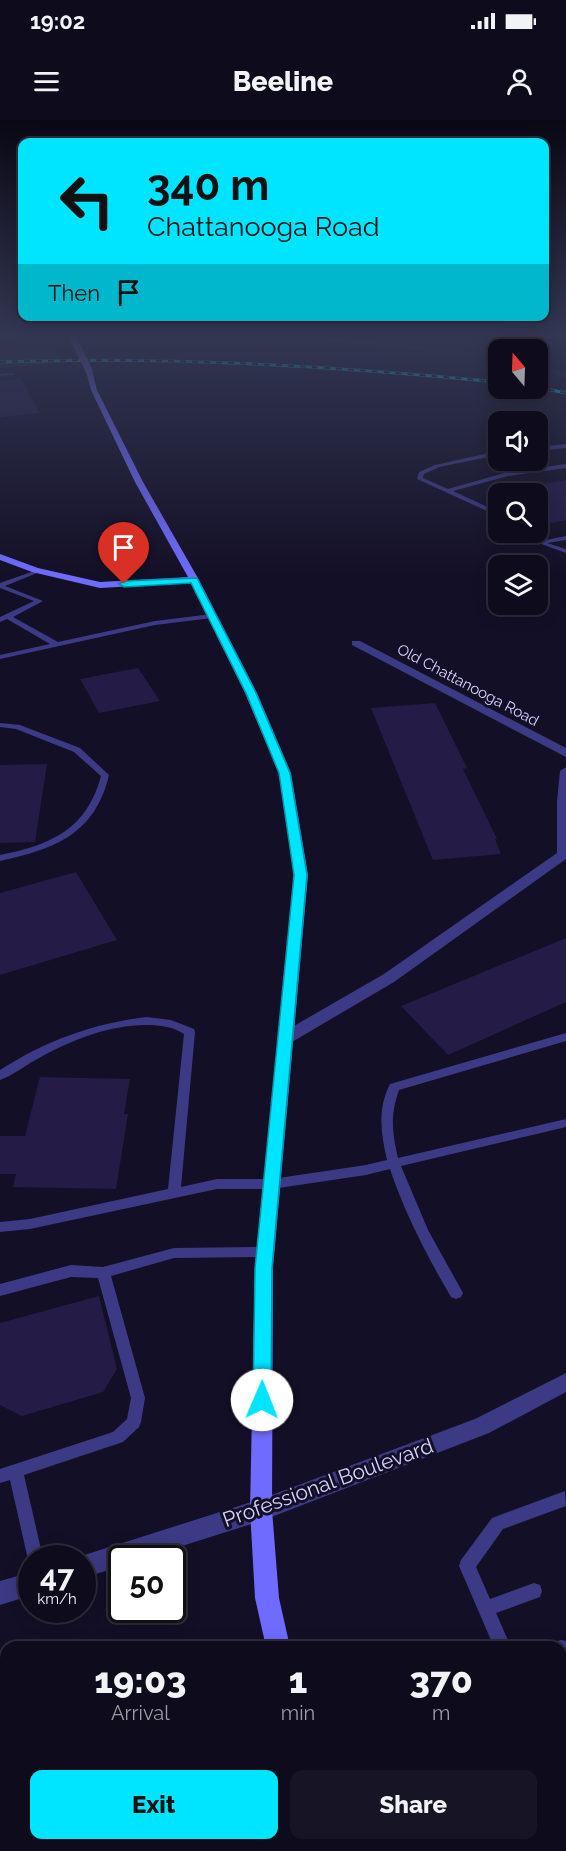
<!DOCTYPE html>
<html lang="en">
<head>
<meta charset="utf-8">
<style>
	:root { --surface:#0e0b1c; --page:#171425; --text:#f1f3f6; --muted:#9b9ba3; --line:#2e2b3b; --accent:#00e5ff }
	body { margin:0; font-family:Raleway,sans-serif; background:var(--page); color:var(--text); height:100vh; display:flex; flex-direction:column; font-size:22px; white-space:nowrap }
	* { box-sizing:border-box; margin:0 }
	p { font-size:20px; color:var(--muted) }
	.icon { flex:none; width:33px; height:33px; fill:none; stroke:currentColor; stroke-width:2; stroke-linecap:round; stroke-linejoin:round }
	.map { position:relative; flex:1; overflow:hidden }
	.drawer { position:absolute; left:0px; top:1521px; width:567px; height:210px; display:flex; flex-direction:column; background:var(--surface); border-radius:18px 18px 0 0; box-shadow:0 3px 15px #0003,0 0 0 2px var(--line) }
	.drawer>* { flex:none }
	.hud { position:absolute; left:18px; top:18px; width:531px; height:183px; border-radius:12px; box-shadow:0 3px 15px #0003,0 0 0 2px var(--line); background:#00e5ff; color:#111; overflow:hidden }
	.needle { width:39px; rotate:341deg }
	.controls { position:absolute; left:488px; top:219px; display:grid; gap:12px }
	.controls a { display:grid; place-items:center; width:60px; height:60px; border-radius:12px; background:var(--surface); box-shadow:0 3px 15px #0003,0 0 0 2px var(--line); font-size:30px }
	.speed { position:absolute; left:18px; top:1425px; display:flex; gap:12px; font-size:30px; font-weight:700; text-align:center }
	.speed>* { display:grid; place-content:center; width:78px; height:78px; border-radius:50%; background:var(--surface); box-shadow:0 3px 15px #0003,0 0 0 2px var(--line); line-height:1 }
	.speed small { font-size:15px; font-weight:400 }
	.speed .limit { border:3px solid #111; border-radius:9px; background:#fff; color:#111 }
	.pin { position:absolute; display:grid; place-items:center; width:51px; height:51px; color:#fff; margin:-62px -26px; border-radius:50% 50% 50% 0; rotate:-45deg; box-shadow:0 0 6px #0007 }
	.pin .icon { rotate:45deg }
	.me { position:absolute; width:66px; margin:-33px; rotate:1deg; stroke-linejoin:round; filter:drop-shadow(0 0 4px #0008) }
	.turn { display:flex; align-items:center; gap:21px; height:126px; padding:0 30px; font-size:27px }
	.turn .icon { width:78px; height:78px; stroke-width:2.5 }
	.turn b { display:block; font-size:42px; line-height:51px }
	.then { display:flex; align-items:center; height:57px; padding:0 30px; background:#0003; gap:12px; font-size:22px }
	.eta { display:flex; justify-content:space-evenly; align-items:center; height:102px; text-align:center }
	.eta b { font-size:36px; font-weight:800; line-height:42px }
	.primary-button { display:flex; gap:12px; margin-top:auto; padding:12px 30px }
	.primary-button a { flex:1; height:69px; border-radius:12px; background:var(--accent); color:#111; font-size:24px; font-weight:800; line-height:69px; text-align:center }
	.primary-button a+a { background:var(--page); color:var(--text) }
	.status { display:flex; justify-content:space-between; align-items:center; height:42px; padding:0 30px; background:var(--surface); direction:ltr }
	.status svg { height:16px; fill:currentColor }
	header { display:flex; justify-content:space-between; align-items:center; height:78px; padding:0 30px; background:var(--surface); font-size:27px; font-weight:800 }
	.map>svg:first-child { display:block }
	.green { fill:#12302f }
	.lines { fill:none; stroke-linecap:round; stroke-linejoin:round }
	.stream { stroke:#0a1f44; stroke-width:4 }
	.building { fill:#241b47 }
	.lane { fill:#3d3a85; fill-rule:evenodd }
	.street { fill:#3d3a85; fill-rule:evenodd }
	.secondary { fill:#6f6bff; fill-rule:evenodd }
	.rail-casing { stroke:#00e5ff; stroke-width:3 }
	.rail { stroke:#130f26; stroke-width:2; stroke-dasharray:6; stroke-linecap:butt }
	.secondary-bridge { stroke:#6f6bff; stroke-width:7 }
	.route { fill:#00e5ff; stroke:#0095a6; stroke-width:1.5 }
	.labels { text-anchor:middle; stroke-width:6; stroke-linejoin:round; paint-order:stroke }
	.far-street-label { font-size:15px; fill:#d9d4ff; stroke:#130f26 }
	.near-street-label { font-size:21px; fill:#d9d4ff; stroke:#130f26 }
</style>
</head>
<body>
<div class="status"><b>19:02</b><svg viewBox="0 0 49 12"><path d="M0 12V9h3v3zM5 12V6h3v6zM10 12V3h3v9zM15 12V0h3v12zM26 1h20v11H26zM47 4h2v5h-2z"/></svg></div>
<header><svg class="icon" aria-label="menu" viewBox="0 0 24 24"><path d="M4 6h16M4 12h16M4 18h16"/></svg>Beeline<svg class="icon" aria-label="person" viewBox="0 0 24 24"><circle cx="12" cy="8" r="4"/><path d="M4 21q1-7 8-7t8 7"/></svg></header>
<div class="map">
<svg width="566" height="1731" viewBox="0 0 566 1731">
	<rect width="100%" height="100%" fill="#130f26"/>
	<polygon class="green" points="0,215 47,215 61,243 0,248"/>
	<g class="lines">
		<g class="stream">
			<polyline points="296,215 498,237"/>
			<polyline points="537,246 566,256"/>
		</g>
	</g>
	<g class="building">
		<polygon points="21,259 40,293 0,297 0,261"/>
		<polygon points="566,360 566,400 547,404 537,399 537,374 526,374 518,368"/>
		<polygon points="138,548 160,581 99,593 80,559"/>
		<polygon points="435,583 467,648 463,649 497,719 495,719 501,734 433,740 371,588"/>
		<polygon points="47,644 35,722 0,723 0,645"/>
		<polygon points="76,752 117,820 0,855 0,773"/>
		<polygon points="566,818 566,882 448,935 401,886"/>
		<polygon points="40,957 130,959 124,994 128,994 116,1069 13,1067 16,1054 0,1054 0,1016 25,1016"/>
		<polygon points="99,1176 117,1249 103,1272 22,1296 0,1285 0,1203"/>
	</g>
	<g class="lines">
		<g class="lane">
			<polygon points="15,253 13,255 0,256 0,254"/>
			<polygon points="566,324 566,328 537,331 537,327"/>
			<polygon points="498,331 498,335 439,347 424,354 423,358 448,369 508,352 566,344 566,348 508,356 453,371 498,392 498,396 417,359 419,352 435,345"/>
			<polygon points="566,416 566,420 547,423 566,429 566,433 536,422"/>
			<polygon points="37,450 42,451 5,466 43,481 13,497 58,522 155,501 212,494 216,496 212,498 155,505 0,539 0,535 50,524 7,499 0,502 0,497 34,481 0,468 0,463"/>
			<path d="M0,603L20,605L80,628L109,655C95,714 55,729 0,741V735C51,725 87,709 101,656L74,632L16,609L0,607Z"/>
			<path d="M147,897L171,900L194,909L195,912L181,1067L217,1059H272L366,1045L387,1040C381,1013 377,990 390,964L566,913V921L399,970C390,995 392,1012 398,1038L566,999V1007L401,1046L428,1110L463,1173L461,1177L456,1179L451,1177C427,1136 405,1094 390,1049L366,1055L272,1069H217L30,1109L0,1112V1102L30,1099L168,1069L184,914C179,911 173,908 167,907C125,899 77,917 41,937C27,944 14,955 0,960V950C45,921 94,903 147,897Z"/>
			<polygon points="265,1127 270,1128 272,1132 270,1136 265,1137 174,1138 111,1156 145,1278 141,1302 139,1307 123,1322 24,1355 43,1438 32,1438 32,1445 29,1444 10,1360 0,1363 0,1349 113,1312 127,1299 131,1278 98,1158 71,1157 0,1176 0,1164 71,1145 103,1147 174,1128"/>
			<polygon points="565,1371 566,1386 503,1409 476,1447 490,1479 534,1463 540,1465 542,1471 540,1477 496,1493 511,1527 494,1527 459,1446 461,1440 492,1398"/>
			<polygon points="561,1520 566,1521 566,1535 562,1536 561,1527 553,1527 555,1522"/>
			<polygon points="566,1588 566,1606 561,1608 561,1590"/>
			<polygon points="6,1603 6,1621 0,1623 0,1605"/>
			<polygon points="561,1646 566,1648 566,1694 561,1696 561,1676 565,1674 561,1673"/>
			<polygon points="332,1725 365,1725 367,1731 334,1731"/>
			<polygon points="500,1725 524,1725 522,1731 498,1731"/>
		</g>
		<g class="street">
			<polygon points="352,521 360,521 566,628 566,637 352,525"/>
			<polygon points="566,647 566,739 394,862 292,922 280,922 278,918 280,914 384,854 557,733 557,681 560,651"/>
			<polygon points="566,1253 566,1272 489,1313 261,1401 144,1438 122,1438 122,1446 82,1458 82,1438 75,1438 261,1379 475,1299"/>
			<polygon points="32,1452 32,1475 0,1485 0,1461"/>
		</g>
		<g class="secondary">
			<polygon points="89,249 92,251 97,270 143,362 199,460 257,573 291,653 308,755 273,1148 272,1390 279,1478 290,1527 266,1527 255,1478 250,1390 255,1148 294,755 279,653 245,573 191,463 100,468 32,452 0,440 0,434 38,448 100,462 188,457 135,362 91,270 86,251"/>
			<polygon points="315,1725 341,1725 343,1731 317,1731"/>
		</g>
		<g class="rail-casing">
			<g id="rail">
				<path d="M0,242C167,236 332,246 498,262"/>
				<polyline points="537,267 566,273"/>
			</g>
		</g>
		<use href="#rail" class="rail"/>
		<polyline class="secondary-bridge" points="72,215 89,251"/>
	</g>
	<linearGradient id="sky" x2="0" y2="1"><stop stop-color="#0a0815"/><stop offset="0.47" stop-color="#333752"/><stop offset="1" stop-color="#333752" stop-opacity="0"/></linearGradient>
	<rect width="566" height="457" fill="url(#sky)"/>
	<polygon class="route" points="197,458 256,573 290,653 307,755 272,1148 271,1280 269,1286 262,1289 255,1286 253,1280 255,1148 294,755 279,653 246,573 191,463 124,467 119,464 124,461"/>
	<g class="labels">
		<g class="far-street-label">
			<text transform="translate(468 565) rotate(28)" y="5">Old Chattanooga Road</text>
		</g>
		<g class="near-street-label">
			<text transform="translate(328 1363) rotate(-20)" y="7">Professional Boulevard</text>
		</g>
	</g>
</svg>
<div class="controls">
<a><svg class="needle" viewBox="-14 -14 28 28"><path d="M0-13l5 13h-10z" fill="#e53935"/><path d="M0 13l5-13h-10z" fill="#9b9ba3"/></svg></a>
<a><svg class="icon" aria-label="sound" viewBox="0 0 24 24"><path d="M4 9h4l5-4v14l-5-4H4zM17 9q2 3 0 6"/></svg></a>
<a><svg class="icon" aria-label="search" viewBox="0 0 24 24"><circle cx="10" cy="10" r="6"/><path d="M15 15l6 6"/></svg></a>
<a><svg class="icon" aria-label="layers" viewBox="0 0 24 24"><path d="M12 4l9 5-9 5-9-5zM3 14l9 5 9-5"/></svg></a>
</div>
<div class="speed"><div>47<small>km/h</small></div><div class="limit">50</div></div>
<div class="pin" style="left:124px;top:464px;background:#d93025"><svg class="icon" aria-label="arrive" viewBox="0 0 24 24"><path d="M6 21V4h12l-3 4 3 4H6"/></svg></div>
<svg class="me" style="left:262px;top:1280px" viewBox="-20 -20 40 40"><circle r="19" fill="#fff"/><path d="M0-13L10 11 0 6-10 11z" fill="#00e5ff"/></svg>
<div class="hud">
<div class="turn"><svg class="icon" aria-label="left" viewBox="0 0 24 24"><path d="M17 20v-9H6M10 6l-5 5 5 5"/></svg><div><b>340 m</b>Chattanooga Road</div></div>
<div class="then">Then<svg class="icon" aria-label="arrive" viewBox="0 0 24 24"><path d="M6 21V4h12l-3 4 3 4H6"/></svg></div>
</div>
<section class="drawer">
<div class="eta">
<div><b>19:03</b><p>Arrival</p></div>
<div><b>1</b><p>min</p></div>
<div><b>370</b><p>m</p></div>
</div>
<div class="primary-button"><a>Exit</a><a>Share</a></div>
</section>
</div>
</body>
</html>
